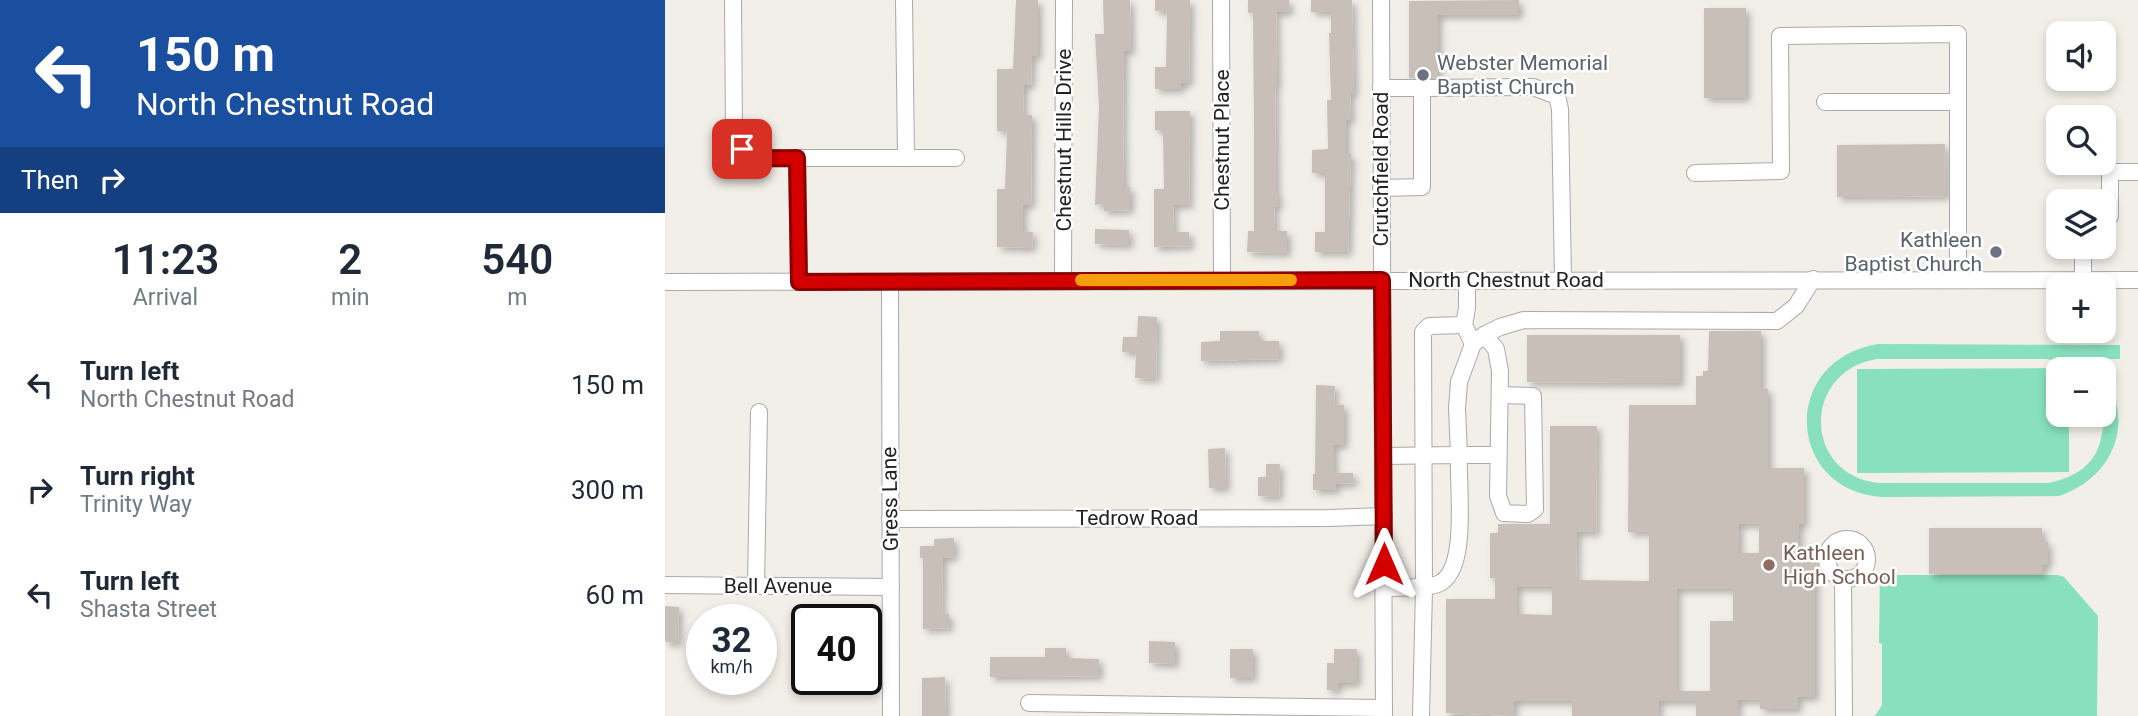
<!DOCTYPE html>
<html lang="en">
<head>
<meta charset="utf-8">
<style>
	:root { --surface:#fff; --page:#f6f6f7; --text:#1f2937; --muted:#747a83 }
	body { margin:0; font-family:Roboto,sans-serif; background:var(--page); color:var(--text); height:100vh; display:flex; flex-direction:column; font-size:26px; white-space:nowrap }
	* { box-sizing:border-box; margin:0 }
	p { font-size:23px; color:var(--muted) }
	.icon { flex:none; width:38px; height:38px; fill:none; stroke:currentColor; stroke-width:2; stroke-linecap:round; stroke-linejoin:round }
	.map { position:relative; flex:1; overflow:hidden }
	.drawer { display:flex; flex-direction:column; background:var(--surface); width:665px }
	.drawer>* { flex:none }
	.guide { background:#1a4fa0; color:#fff; overflow:hidden }
	.controls { position:absolute; left:1381px; top:21px; display:grid; gap:14px }
	.controls a { display:grid; place-items:center; width:70px; height:70px; border-radius:14px; background:var(--surface); box-shadow:0 4px 10px #0003; font-size:35px }
	.speed { position:absolute; left:21px; top:604px; display:flex; gap:14px; font-size:35px; font-weight:700; text-align:center }
	.speed>* { display:grid; place-content:center; width:91px; height:91px; border-radius:50%; background:var(--surface); box-shadow:0 4px 10px #0003; line-height:1 }
	.speed small { font-size:18px; font-weight:400 }
	.speed .limit { border:4px solid #111; border-radius:10px; background:#fff; color:#111 }
	.pin { position:absolute; display:grid; place-items:center; width:60px; height:60px; color:#fff; margin:-30px; border-radius:14px; box-shadow:0 4px 10px #0006 }
	.me { position:absolute; width:77px; margin:-38px; rotate:0deg; stroke-linejoin:round; filter:drop-shadow(0 0 5px #0008) }
	.turn { display:flex; align-items:center; gap:24px; height:147px; padding:0 21px; font-size:32px }
	.turn .icon { width:91px; height:91px; stroke-width:2.5 }
	.turn b { display:block; font-size:49px; line-height:60px }
	.then { display:flex; align-items:center; height:66px; padding:0 21px; background:#0003; gap:14px; font-size:26px }
	.eta { display:flex; justify-content:space-evenly; align-items:center; height:119px; text-align:center }
	.eta b { font-size:42px; font-weight:600; line-height:49px }
	ul { padding:0; list-style:none }
	li { display:flex; align-items:center; gap:21px; height:105px; padding:0 21px }
	li div { flex:1 }
	li b { display:block; font-size:26px }
	li em { font-style:normal }
	main { display:flex; flex:1; min-height:0 }
	.map>svg:first-child { display:block }
	.pitch { fill:#88e0be }
	.building { fill:#c7bfb8; fill-rule:evenodd; filter:url(#shadow) }
	.lines { fill:none; stroke-linecap:round; stroke-linejoin:round }
	.minor-casing { stroke:#a9a9a9; stroke-width:18 }
	.minor { stroke:#fff; stroke-width:16 }
	.route-casing { stroke:#8a0000; stroke-width:18 }
	.route { stroke:#d40000; stroke-width:12 }
	.slow { stroke:#f59e0b; stroke-width:12 }
	.worship-dot { fill:#6b7280; stroke:#fff; stroke-width:2.5 }
	.education-dot { fill:#8d6e63; stroke:#fff; stroke-width:2.5 }
	.labels { text-anchor:middle; stroke-width:5; stroke-linejoin:round; paint-order:stroke }
	.worship-label { font-size:21px; fill:#5b616d; stroke:#fff; text-anchor:start }
	.street-label { font-size:21px; fill:#222; stroke:#fff }
	.education-label { font-size:21px; fill:#785e54; stroke:#fff; text-anchor:start }
</style>
</head>
<body>
<main>
<section class="drawer">
<div class="guide">
<div class="turn"><svg class="icon" aria-label="left" viewBox="0 0 24 24"><path d="M17 20v-9H6M10 6l-5 5 5 5"/></svg><div><b>150 m</b>North Chestnut Road</div></div>
<div class="then">Then<svg class="icon" aria-label="right" viewBox="0 0 24 24"><path d="M7 20v-9h11M14 6l5 5-5 5"/></svg></div>
</div>
<div class="eta">
<div><b>11:23</b><p>Arrival</p></div>
<div><b>2</b><p>min</p></div>
<div><b>540</b><p>m</p></div>
</div>
<ul>
<li><svg class="icon" aria-label="left" viewBox="0 0 24 24"><path d="M17 20v-9H6M10 6l-5 5 5 5"/></svg><div><b>Turn left</b><p>North Chestnut Road</p></div><em>150 m</em></li>
<li><svg class="icon" aria-label="right" viewBox="0 0 24 24"><path d="M7 20v-9h11M14 6l5 5-5 5"/></svg><div><b>Turn right</b><p>Trinity Way</p></div><em>300 m</em></li>
<li><svg class="icon" aria-label="left" viewBox="0 0 24 24"><path d="M17 20v-9H6M10 6l-5 5 5 5"/></svg><div><b>Turn left</b><p>Shasta Street</p></div><em>60 m</em></li>
</ul>
</section>
<div class="map">
<svg width="1473" height="716" viewBox="0 0 1473 716">
	<defs>
		<filter id="shadow"><feDropShadow dx="4" dy="4" stdDeviation="3.5" flood-color="#0004"/></filter>
	</defs>
	<rect width="100%" height="100%" fill="#f2efe9"/>
	<g class="pitch">
		<path d="M1213,344L1455,345V359H1422L1433,369H1412L1403,364L1382,359H1212C1137,371 1137,475 1214,483H1383C1447,470 1438,427 1439,376C1471,424 1447,478 1394,496L1217,497C1121,491 1114,360 1213,344Z"/>
		<polygon points="1403,368 1393,369 1393,415 1404,415 1404,472 1192,473 1192,369"/>
		<polygon points="1215,575 1393,575 1399,577 1433,616 1432,716 1210,716 1217,705 1217,644 1214,643"/>
	</g>
	<g class="building">
		<polygon points="351,0 373,0 373,56 367,56 366,85 359,85 358,109 359,115 367,115 366,205 358,205 358,231 368,232 367,248 332,247 332,189 340,189 342,131 332,131 332,69 348,69"/>
		<polygon points="438,0 465,0 466,51 459,51 458,133 459,187 465,187 465,210 439,211 438,204 430,205 434,106 430,34 439,34"/>
		<polygon points="490,0 525,0 524,83 516,83 516,89 490,89 490,67 501,67 502,11 490,11"/>
		<polygon points="583,0 624,0 624,12 611,12 612,85 610,85 611,193 613,193 613,207 609,207 610,231 622,231 622,253 582,252 583,231 589,231 589,136 588,13 583,13"/>
		<polygon points="646,0 687,0 689,94 685,94 686,120 681,120 681,154 686,154 683,252 650,252 650,232 660,232 660,173 647,173 647,150 663,149 662,100 666,100 664,33 666,33 666,12 646,12"/>
		<polygon points="854,0 854,15 773,15 773,77 744,78 744,1"/>
		<rect x="1039" y="8" width="42" height="90"/>
		<polygon points="490,111 525,111 524,205 508,205 509,232 524,232 525,246 489,247 489,189 499,189 498,131 490,130"/>
		<polygon points="1280,144 1281,196 1172,197 1172,145"/>
		<polygon points="430,229 464,230 464,245 430,244"/>
		<polygon points="473,316 492,317 491,379 470,378 471,352 457,352 458,337 472,337"/>
		<polygon points="555,331 594,331 594,341 614,341 614,359 536,361 536,342 555,341"/>
		<path d="M1044,331H1096V389H1103V468H1139V524H1134V554H1150V697H1133V709H1095V700H1073V716H1031V701H994V716H907V701H849V716L781,713V599H830V578H825V533H833V524H885V426H932L931,532H912L911,580L984,581V532H963L964,405H1031V376H1038V371H1043ZM1074,524H1094V553H1074ZM852,587H887V615L852,614ZM1012,589H1068V621H1045V691H1012Z"/>
		<polygon points="862,335 1015,335 1015,383 862,382"/>
		<polygon points="651,385 670,386 669,404 679,405 679,445 669,445 669,473 688,473 689,483 671,484 671,490 648,490 648,474 650,474"/>
		<polygon points="560,448 561,488 544,488 543,449"/>
		<polygon points="601,464 615,464 614,497 593,496 593,477 601,477"/>
		<polygon points="1264,528 1377,528 1377,542 1383,542 1383,565 1378,565 1378,574 1264,574"/>
		<polygon points="289,538 289,557 278,558 277,614 284,614 284,628 258,629 258,558 255,558 255,546 269,546 269,539"/>
		<polygon points="0,606 14,607 13,643 0,642"/>
		<polygon points="484,641 510,642 510,664 484,663"/>
		<polygon points="380,648 401,648 401,658 434,659 434,676 325,677 325,657 380,657"/>
		<rect x="565" y="649" width="23" height="29"/>
		<polygon points="669,649 692,649 692,683 673,683 673,690 662,690 662,663 669,663"/>
		<polygon points="280,677 281,716 257,716 257,678"/>
	</g>
	<g class="lines">
		<g class="minor-casing">
			<g id="minor">
				<path d="M68,0L69,130C74,147 80,154 97,158H291"/>
				<polyline points="239,0 241,158"/>
				<polyline points="556,0 557,280"/>
				<polyline points="716,0 719,716"/>
				<polyline points="757,88 868,87 892,96 895,109 898,279"/>
				<polyline points="1160,102 1293,102"/>
				<polyline points="132,158 134,282"/>
				<polyline points="1030,173 1116,171 1115,36 1293,34 1293,279"/>
				<polyline points="716,188 757,187 757,88 716,88"/>
				<polyline points="1438,222 1445,216 1445,172 1473,172"/>
				<polyline points="398,280 399,0"/>
				<polyline points="1418,280 1418,247"/>
				<polyline points="0,282 1473,280"/>
				<polyline points="225,282 226,716"/>
				<polyline points="799,325 802,308 802,280"/>
				<polyline points="819,335 831,349 835,371 833,496 839,513 863,514 870,509 868,396 835,395"/>
				<polyline points="833,455 794,455 792,408 794,382 808,344 819,335 835,327 859,320 1112,321 1131,306 1148,279"/>
				<path d="M718,456L794,455C792,484 805,571 773,584C760,589 733,587 719,588"/>
				<polyline points="225,519 664,518 719,516"/>
				<circle cx="1182" cy="559" r="20"/>
				<polyline points="1178,579 1179,716"/>
				<polyline points="0,585 226,587"/>
				<polyline points="91,585 94,412"/>
				<polyline points="364,703 719,708"/>
				<polyline points="756,716 759,589 758,332 764,326 799,325 808,344"/>
			</g>
		</g>
		<use href="#minor" class="minor"/>
	</g>
	<g class="lines">
		<g class="route-casing">
			<path id="route" d="M77,149C93,161 113,158 132,158L134,282L717,280L719,564"/>
		</g>
		<use href="#route" class="route"/>
		<polyline class="slow" points="416,280 626,280"/>
	</g>
	<g class="worship-dot">
		<circle cx="758" cy="75" r="7"/>
		<circle cx="1331" cy="252" r="7"/>
	</g>
	<circle class="education-dot" cx="1104" cy="565" r="7"/>
	<g class="labels">
		<g class="worship-label">
			<text x="772" y="70">Webster Memorial<tspan x="772" dy="24">Baptist Church</tspan></text>
			<text x="1317" y="247" text-anchor="end">Kathleen<tspan x="1317" dy="24">Baptist Church</tspan></text>
		</g>
		<g class="street-label">
			<text transform="translate(399 140) rotate(-90)" y="7">Chestnut Hills Drive</text>
			<text transform="translate(557 140) rotate(-90)" y="7">Chestnut Place</text>
			<text transform="translate(716 169) rotate(-90)" y="7">Crutchfield Road</text>
			<text x="841" y="287">North Chestnut Road</text>
			<text transform="translate(225 499) rotate(-91)" y="7">Gress Lane</text>
			<text x="472" y="525">Tedrow Road</text>
			<text x="113" y="593">Bell Avenue</text>
		</g>
		<g class="education-label">
			<text x="1118" y="560">Kathleen<tspan x="1118" dy="24">High School</tspan></text>
		</g>
	</g>
</svg>
<div class="controls">
<a><svg class="icon" aria-label="sound" viewBox="0 0 24 24"><path d="M4 9h4l5-4v14l-5-4H4zM17 9q2 3 0 6"/></svg></a>
<a><svg class="icon" aria-label="search" viewBox="0 0 24 24"><circle cx="10" cy="10" r="6"/><path d="M15 15l6 6"/></svg></a>
<a><svg class="icon" aria-label="layers" viewBox="0 0 24 24"><path d="M12 4l9 5-9 5-9-5zM3 14l9 5 9-5"/></svg></a>
<a>+</a>
<a>−</a>
</div>
<div class="speed"><div>32<small>km/h</small></div><div class="limit">40</div></div>
<div class="pin" style="left:77px;top:149px;background:#d93025"><svg class="icon" aria-label="arrive" viewBox="0 0 24 24"><path d="M6 21V4h12l-3 4 3 4H6"/></svg></div>
<svg class="me" style="left:719px;top:564px" viewBox="-20 -20 40 40"><path d="M0-17L14 15 0 8-14 15z" fill="#d40000" stroke="#fff" stroke-width="4"/></svg>
</div>
</main>
</body>
</html>
